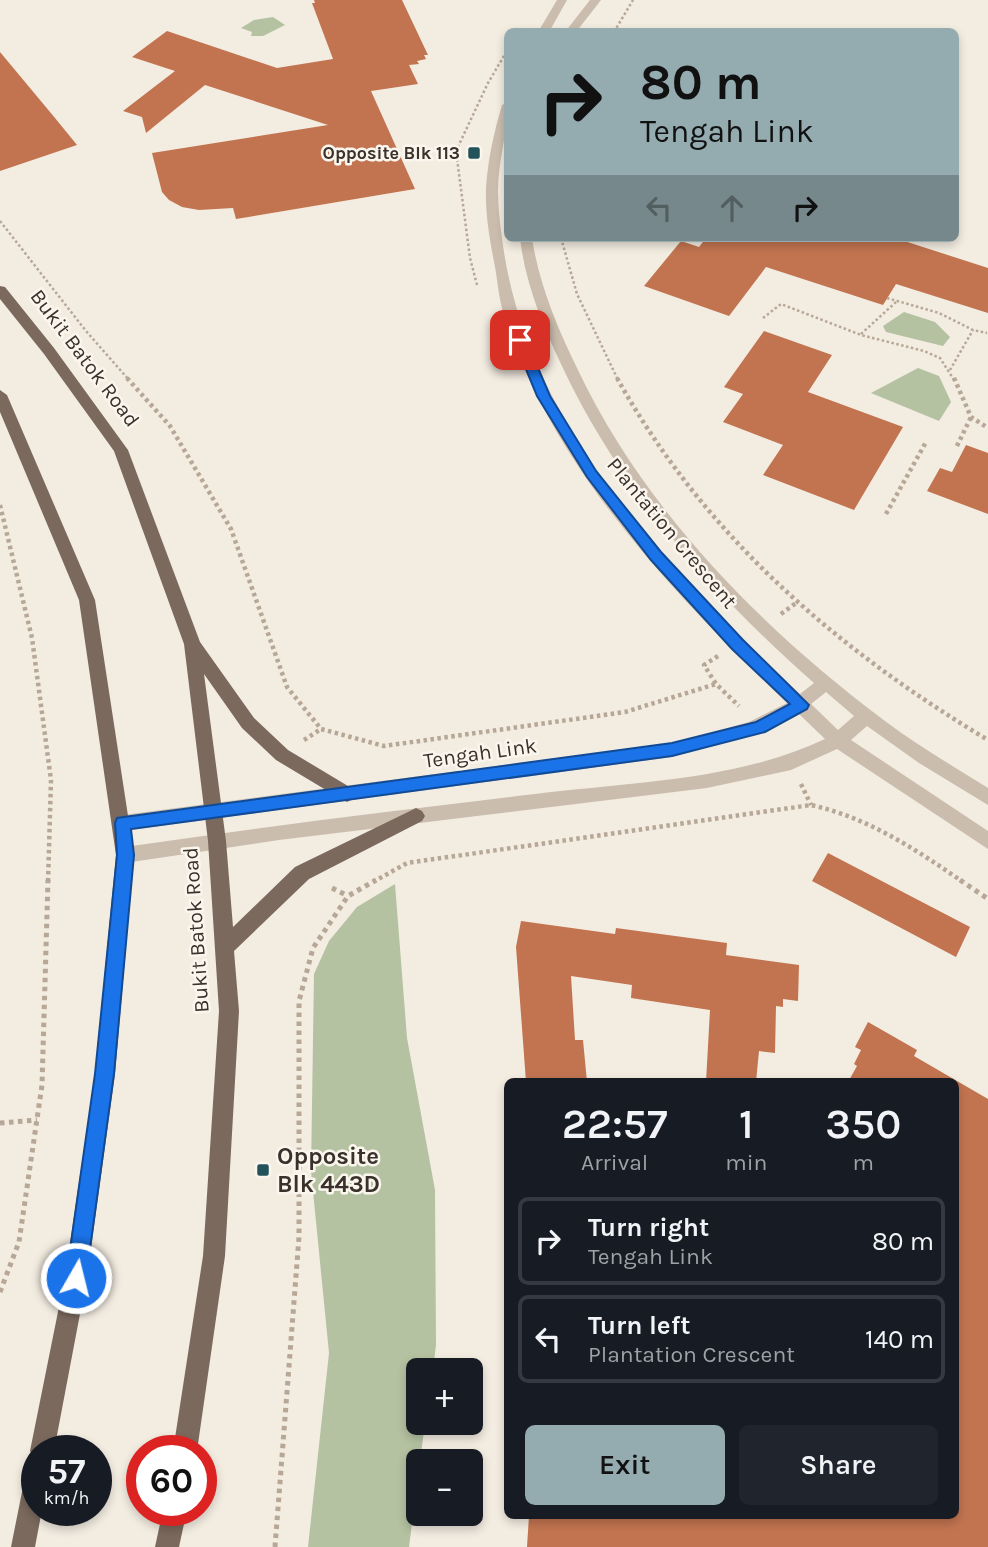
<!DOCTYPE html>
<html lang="en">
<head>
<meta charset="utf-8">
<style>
	:root { --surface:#171b24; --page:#20242c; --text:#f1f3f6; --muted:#9ea1a6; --line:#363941; --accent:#94abb0 }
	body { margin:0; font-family:Karla,sans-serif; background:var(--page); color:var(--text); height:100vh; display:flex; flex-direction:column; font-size:26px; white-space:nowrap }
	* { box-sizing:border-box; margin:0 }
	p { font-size:23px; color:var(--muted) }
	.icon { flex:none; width:38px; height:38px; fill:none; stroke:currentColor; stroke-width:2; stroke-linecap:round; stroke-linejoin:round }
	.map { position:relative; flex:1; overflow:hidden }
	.details { position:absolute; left:504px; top:1078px; width:455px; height:441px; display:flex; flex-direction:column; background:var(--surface); border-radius:10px; box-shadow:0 4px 10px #0003 }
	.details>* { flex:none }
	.top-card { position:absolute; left:504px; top:28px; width:455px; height:214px; border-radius:10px; box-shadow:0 4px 10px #0003; background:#94abb0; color:#111; overflow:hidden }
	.fabs { position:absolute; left:406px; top:1358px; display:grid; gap:14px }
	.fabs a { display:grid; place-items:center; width:77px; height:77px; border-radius:10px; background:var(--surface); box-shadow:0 4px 10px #0003; font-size:35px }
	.speed { position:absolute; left:21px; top:1435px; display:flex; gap:14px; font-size:35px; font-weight:700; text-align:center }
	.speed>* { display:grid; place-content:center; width:91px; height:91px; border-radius:50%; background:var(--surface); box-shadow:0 4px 10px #0003; line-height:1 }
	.speed small { font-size:18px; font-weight:400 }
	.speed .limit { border:10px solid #d22; background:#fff; color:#111 }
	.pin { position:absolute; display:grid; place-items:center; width:60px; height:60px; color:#fff; margin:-30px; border-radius:14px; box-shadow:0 4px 10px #0006 }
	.me { position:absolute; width:77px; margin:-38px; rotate:8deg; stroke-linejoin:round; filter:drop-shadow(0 0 5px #0008) }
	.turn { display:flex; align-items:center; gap:24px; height:147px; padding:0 21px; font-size:32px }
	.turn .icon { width:91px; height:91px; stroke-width:2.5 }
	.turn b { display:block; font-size:49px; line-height:60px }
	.lanes { display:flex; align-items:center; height:66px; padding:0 21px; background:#0003; justify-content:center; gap:35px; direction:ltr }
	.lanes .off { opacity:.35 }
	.eta { display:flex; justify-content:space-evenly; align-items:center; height:119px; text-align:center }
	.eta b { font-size:42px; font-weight:600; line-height:49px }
	.primary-button { display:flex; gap:14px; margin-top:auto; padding:14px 21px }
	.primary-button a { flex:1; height:80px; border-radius:10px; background:var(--accent); color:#111; font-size:28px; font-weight:600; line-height:80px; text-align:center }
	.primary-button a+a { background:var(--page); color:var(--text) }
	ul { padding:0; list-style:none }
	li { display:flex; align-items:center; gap:21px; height:88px; margin:0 14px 10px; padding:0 7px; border:4px solid var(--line); border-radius:10px }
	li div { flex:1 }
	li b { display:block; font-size:26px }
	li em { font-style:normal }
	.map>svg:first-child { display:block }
	.green { fill:#b4c2a1 }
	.building { fill:#c27450 }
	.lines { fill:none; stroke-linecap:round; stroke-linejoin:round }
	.path-far2 { stroke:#b7a797; stroke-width:2.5; stroke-dasharray:2.5 2.5; stroke-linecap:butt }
	.path-far1 { stroke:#b7a797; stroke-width:4.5; stroke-dasharray:3.5 3.5; stroke-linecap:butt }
	.path { stroke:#b7a797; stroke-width:5; stroke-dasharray:4.5 4.5; stroke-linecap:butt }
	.street { fill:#cbbdad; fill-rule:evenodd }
	.primary { fill:#7b695d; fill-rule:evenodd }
	.route { fill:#1a73e8; stroke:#114b97; stroke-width:2 }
	.poi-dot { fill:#22525a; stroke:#faf6ee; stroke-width:2.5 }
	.labels { text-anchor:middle; stroke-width:5; stroke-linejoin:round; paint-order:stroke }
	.far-poi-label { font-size:18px; font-weight:bold; fill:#3a312b; stroke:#faf6ee; text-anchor:end }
	.street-label { font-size:21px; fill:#3a312b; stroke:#faf6ee }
	.near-poi-label { font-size:24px; font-weight:bold; fill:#3a312b; stroke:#faf6ee; text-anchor:start }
</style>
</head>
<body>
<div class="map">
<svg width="988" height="1547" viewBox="0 0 988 1547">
	<rect width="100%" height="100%" fill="#f3ece1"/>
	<g class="green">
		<polygon points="273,17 285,25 263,36 251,36 252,32 241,28 254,20"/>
		<polygon points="904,312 935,322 950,337 943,346 886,332 883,326"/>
		<polygon points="918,368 939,376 951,402 939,421 871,393"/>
		<polygon points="395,884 407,1038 435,1190 436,1345 433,1370 418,1370 418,1423 425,1423 409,1547 308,1547 329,1353 311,1171 314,974 329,941 357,907"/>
	</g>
	<g class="building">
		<polygon points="314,0 402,0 428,55 424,55 426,59 417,61 419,64 409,65 418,84 371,91 415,189 236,219 233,208 199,210 182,207 169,200 162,192 152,153 328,125 205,85 146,133 142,117 123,111 175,71 132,57 167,31 277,68 333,59 312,3 315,3"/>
		<polygon points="0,52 55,118 77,145 0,171"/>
		<polygon points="706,238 895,238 988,268 988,313 896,284 883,305 766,267 729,316 644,286 681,241 699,247"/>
		<polygon points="764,331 832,355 808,392 903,427 854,510 763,475 783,445 723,422 743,394 724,387"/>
		<polygon points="966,445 988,453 988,514 927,491 940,468 952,472"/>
		<polygon points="828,853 970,927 956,957 812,881"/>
		<polygon points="521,921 615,934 616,928 727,943 726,955 799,965 798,1001 783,999 783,1007 776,1006 775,1053 759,1051 756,1082 706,1082 710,1010 631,998 632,985 571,976 575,1040 583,1040 587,1082 526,1082 516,947"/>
		<polygon points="868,1022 917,1050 914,1056 988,1099 988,1547 527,1547 529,1516 956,1516 956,1082 848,1082 857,1066 854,1064 861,1050 855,1047"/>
	</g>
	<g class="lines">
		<g class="path-far2">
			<polyline points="614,32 633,0"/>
			<polyline points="0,221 86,331 129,380"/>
			<polyline points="561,238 577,294 618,380"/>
			<polyline points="477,285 470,258 456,151 488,83 508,49"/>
			<polyline points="887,298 939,313 973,330 987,333"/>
			<polyline points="763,318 781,304 861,335 924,351 940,358 954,380"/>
			<polyline points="861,334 896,302"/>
			<polyline points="950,370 973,330"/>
		</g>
		<g class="path-far1">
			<polyline points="127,378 170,426 231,529 287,687 321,729 384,746 625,712 716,684"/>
			<path d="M617,378C705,536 835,648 988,740"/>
			<polyline points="954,378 971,417 988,428"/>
			<polyline points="957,446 971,417"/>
			<polyline points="0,505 32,638 51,780 48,882"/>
			<polyline points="886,514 926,442"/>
			<polyline points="781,614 796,603"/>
			<polyline points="718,656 704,665 716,684 739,706"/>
			<polyline points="304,740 321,729"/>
			<polyline points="801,784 811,805"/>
			<path d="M373,882L407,863L811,805C869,818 915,849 963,882"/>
		</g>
		<g class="path">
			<polyline points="960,880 988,899"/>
			<polyline points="332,888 348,896"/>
			<polyline points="0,1123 37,1120"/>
			<polyline points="0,1292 19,1242 42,1085 48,880"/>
			<polyline points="275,1547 299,1237 299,1001 313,948 348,896 376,880"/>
		</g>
		<g class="street">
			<polygon points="557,0 567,0 549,32 538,32"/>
			<polygon points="590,0 601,0 576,32 565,32"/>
			<path d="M508,102C508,132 498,161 498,191C498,206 500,223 502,238C525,425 670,570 800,694L814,683C711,592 619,489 561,364C542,324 525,282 520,238H532C539,284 557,327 577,368C644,510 761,628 885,721C918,746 953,766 988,788V805L919,763L867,726L851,740L988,831V849L837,749L791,770L707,788L279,840L125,863L119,861L116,855L119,849L125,847C261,827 398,810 535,794C631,782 736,781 825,739L798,713L760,732L672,757L123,831L117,829L114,823L117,817L123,815L672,743L749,722L787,703C674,594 555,471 505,318C499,302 498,283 495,267C490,241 485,214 486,188C488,159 494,132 502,105ZM826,692L854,716L838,730L811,704Z"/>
		</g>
		<g class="primary">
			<polygon points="0,286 5,287 54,348 128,450 200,642 254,718 288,750 353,789 356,794 353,799 347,802 341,799 276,760 242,728 204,674 226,841 233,927 295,867 410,811 416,808 422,811 425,816 422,821 309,879 234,951 239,1011 225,1256 197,1451 173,1451 203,1256 219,1011 208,841 184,644 114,451 44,354 0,299"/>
			<polygon points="0,390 7,395 95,600 134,855 115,1074 87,1277 54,1451 37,1451 37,1461 30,1451 65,1277 95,1074 116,855 79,600 0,412"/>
			<polygon points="37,1465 37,1510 42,1510 35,1547 11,1547 25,1477 29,1469"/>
			<polygon points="163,1510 187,1510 179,1547 155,1547"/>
		</g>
	</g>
	<polygon class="route" points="520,336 526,340 550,396 596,471 661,552 743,640 809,705 807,709 765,732 672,756 131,829 134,855 114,1074 86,1278 83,1285 76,1288 69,1285 66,1278 95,1074 117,855 115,823 117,818 672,743 756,722 790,704 732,649 651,560 587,477 537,396 514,340"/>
	<g class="poi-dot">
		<rect x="467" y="146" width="14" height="14" rx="3.5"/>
		<rect x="256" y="1163" width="14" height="14" rx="3.5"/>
	</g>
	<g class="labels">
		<g class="far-poi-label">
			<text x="460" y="159">Opposite Blk 113</text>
		</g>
		<g class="street-label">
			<text transform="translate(85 358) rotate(53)" y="7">Bukit Batok Road</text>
			<text transform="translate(672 533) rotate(50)" y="7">Plantation Crescent</text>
			<text transform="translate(480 753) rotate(-8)" y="7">Tengah Link</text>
			<text transform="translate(196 930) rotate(-94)" y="7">Bukit Batok Road</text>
		</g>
		<g class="near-poi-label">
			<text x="277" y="1164">Opposite<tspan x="277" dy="28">Blk 443D</tspan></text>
		</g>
	</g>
</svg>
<div class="fabs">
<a>+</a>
<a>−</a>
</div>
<div class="speed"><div>57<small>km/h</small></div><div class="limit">60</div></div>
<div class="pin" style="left:520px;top:340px;background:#d93025"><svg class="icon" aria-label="arrive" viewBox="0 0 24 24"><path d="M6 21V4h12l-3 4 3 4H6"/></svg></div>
<svg class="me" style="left:76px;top:1278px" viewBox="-20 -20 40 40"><circle r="17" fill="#1a73e8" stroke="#fff" stroke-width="3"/><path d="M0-11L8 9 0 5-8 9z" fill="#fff"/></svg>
<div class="top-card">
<div class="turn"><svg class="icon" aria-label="right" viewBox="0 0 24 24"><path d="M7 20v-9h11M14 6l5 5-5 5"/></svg><div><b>80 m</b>Tengah Link</div></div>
<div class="lanes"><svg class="icon off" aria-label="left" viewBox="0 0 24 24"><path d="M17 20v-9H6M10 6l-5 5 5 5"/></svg><svg class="icon off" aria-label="ahead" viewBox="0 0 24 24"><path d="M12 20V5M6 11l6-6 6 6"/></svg><svg class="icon" aria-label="right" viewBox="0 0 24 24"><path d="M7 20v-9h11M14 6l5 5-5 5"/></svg></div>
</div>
<section class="details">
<div class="eta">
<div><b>22:57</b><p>Arrival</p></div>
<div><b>1</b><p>min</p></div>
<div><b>350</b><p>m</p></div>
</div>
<ul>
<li><svg class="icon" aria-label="right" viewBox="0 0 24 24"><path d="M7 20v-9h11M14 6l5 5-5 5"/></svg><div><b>Turn right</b><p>Tengah Link</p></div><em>80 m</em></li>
<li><svg class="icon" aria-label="left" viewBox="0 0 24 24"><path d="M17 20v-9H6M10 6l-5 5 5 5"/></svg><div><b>Turn left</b><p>Plantation Crescent</p></div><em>140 m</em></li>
</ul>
<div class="primary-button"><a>Exit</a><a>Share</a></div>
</section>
</div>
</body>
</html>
